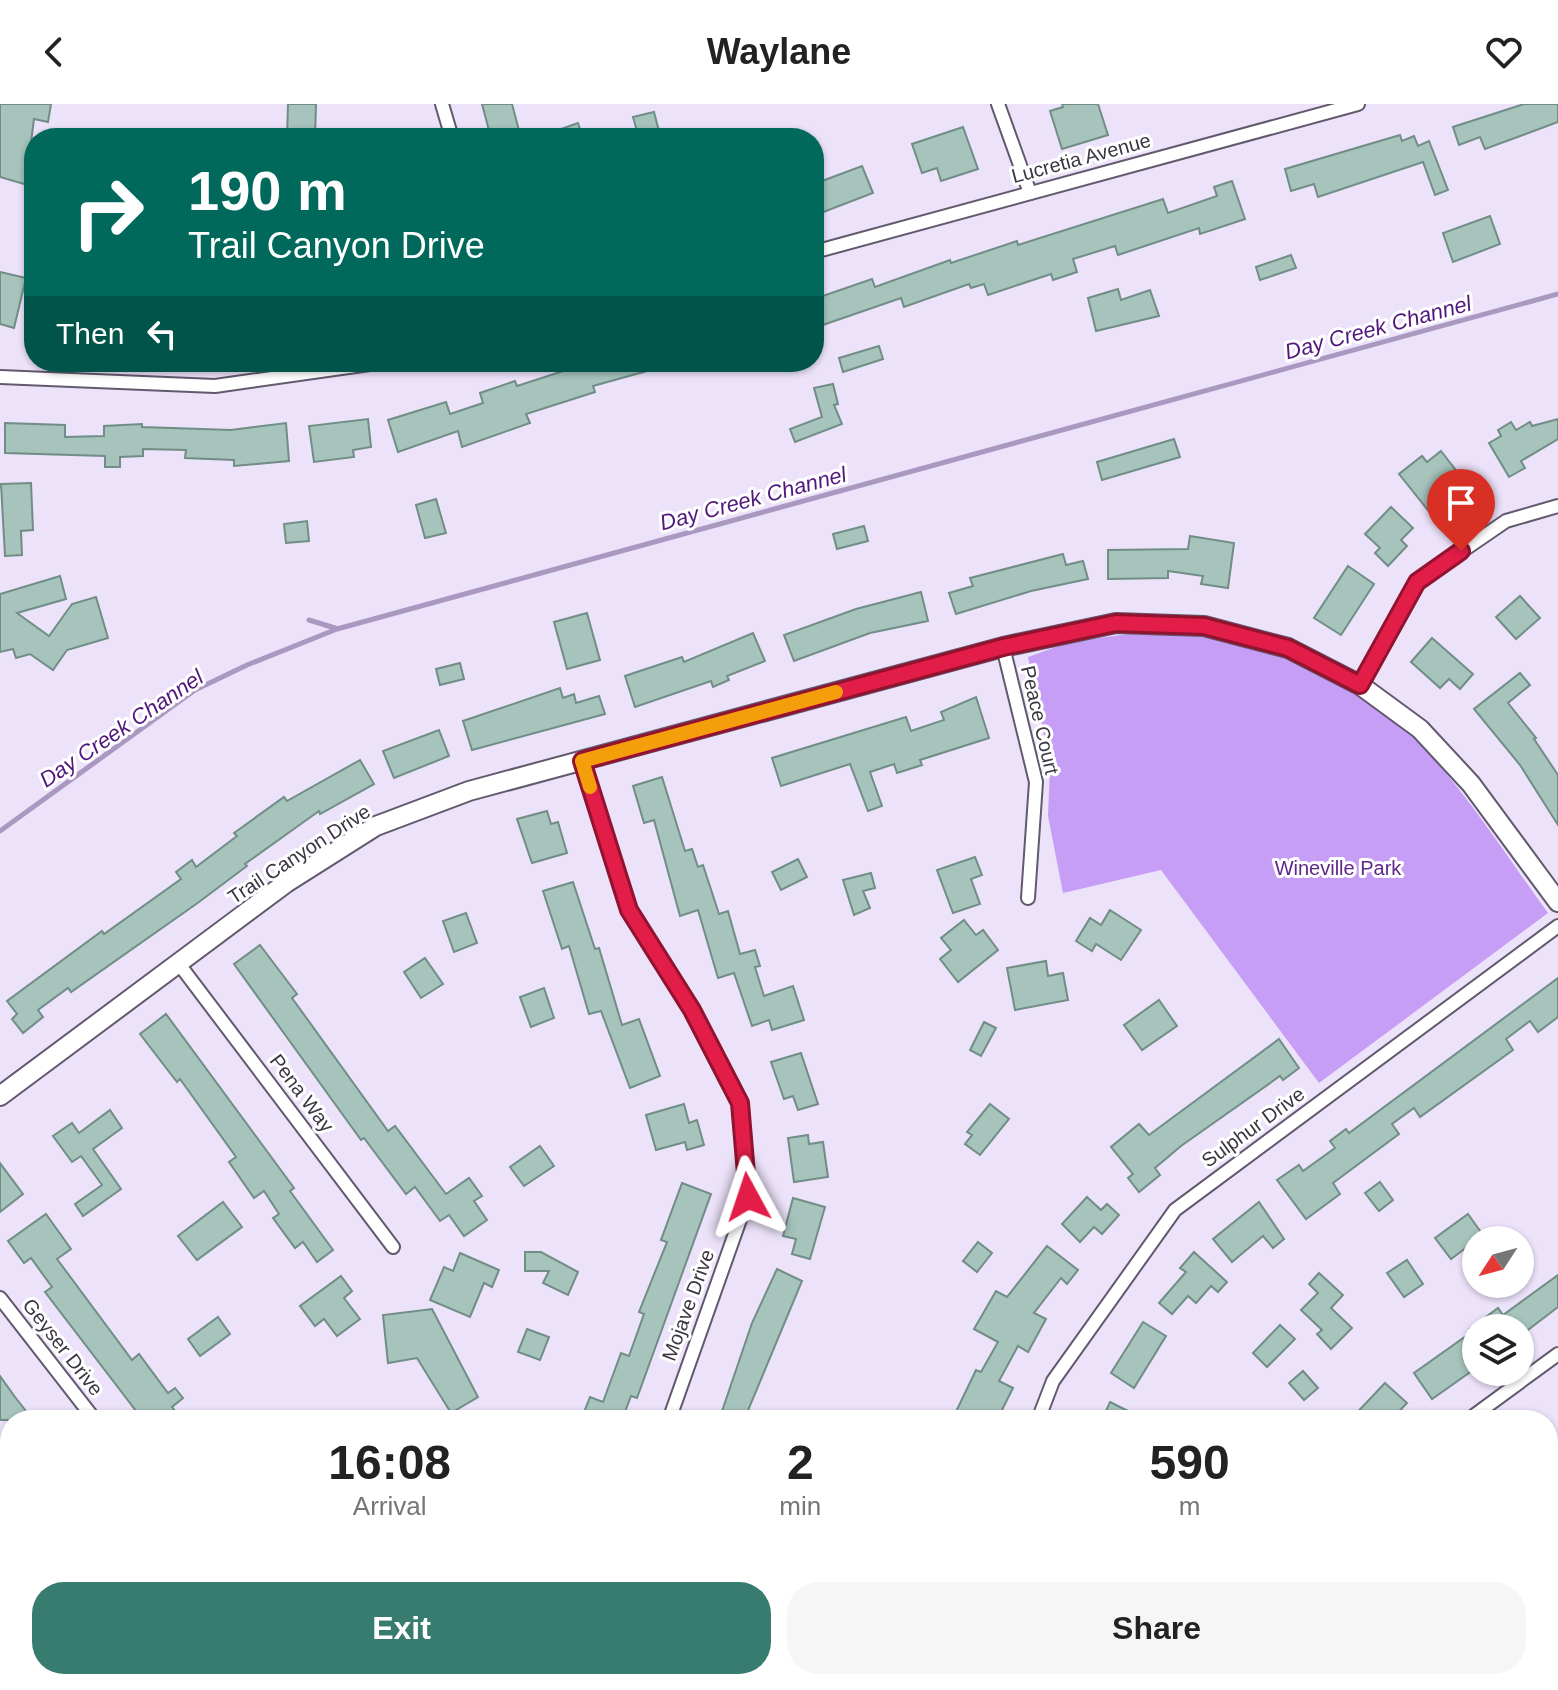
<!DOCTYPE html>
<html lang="en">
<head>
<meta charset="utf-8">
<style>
	:root { --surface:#fff; --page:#f6f6f6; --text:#222; --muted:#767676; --accent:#387c6f }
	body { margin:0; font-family:Helvetica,sans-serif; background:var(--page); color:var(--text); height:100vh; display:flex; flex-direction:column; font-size:30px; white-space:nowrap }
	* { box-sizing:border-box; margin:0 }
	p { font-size:26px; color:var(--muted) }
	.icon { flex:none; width:44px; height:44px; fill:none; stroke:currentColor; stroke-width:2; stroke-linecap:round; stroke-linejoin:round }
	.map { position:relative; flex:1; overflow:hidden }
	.side { position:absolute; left:0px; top:1306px; width:1558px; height:280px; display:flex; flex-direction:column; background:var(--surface); border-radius:32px 32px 0 0; box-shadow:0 2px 6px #0004 }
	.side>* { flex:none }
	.banner { position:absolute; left:24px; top:24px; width:800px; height:244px; border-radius:32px; box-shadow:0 2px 6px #0004; background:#00695c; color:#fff; overflow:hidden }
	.needle { width:52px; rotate:234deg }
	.buttons { position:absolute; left:1462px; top:1122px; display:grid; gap:16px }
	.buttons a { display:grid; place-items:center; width:72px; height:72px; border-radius:50%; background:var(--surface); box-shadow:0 2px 6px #0004; font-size:40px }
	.pin { position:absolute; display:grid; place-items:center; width:68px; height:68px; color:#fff; margin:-82px -34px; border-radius:50% 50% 50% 0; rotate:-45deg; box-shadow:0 0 8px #0007 }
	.pin .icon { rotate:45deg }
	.me { position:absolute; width:88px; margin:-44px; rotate:355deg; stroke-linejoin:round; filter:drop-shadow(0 0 6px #0008) }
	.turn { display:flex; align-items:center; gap:28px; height:168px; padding:0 32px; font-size:36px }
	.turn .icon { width:104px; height:104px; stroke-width:2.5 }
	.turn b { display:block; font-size:56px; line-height:68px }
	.then { display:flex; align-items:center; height:76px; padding:0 32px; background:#0003; gap:16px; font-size:30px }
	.eta { display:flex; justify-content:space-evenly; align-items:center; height:136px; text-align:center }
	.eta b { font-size:48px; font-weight:700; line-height:56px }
	.cta { display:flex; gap:16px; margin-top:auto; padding:16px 32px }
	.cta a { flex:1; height:92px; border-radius:32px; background:var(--accent); color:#fff; font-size:32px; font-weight:700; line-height:92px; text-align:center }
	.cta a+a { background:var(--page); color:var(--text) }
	header { display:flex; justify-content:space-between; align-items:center; height:104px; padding:0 32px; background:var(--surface); font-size:36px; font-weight:700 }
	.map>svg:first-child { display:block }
	.green { fill:#c69ef5 }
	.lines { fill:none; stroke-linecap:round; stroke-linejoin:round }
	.stream { stroke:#aa98c1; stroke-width:5 }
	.building { fill:#a6c3bc; stroke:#708d86; stroke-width:2 }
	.street-casing { stroke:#62596d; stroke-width:16 }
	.secondary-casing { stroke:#62596d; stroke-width:22 }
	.street { stroke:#fff; stroke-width:12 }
	.secondary { stroke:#fff; stroke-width:18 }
	.route-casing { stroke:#92132f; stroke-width:20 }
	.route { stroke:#e11d48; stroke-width:14 }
	.slow { stroke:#f59e0b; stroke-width:14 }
	.labels { text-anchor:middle; stroke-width:6; stroke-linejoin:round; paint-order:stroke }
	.street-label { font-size:20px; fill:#3b3741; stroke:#fff }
	.park-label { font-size:20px; fill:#5d278b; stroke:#fff }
	.water-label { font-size:22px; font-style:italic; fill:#50177c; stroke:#fff }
</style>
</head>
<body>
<header><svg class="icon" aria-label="back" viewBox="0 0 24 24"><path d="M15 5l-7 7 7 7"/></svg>Waylane<svg class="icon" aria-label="heart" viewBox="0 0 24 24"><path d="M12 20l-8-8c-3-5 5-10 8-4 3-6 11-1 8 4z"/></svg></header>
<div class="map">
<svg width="1558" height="1586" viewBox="0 0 1558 1586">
	<rect width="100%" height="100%" fill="#ece2fa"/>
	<path class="green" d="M1129,530C1151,531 1174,529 1196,532C1254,540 1338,565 1383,604C1449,660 1497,739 1548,809L1319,979L1161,766L1063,789L1048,712L1050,661L1028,553L1070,538Z"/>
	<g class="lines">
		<g class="stream">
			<polyline points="309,516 335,524"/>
			<polyline points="0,727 195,586 247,561 337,525 1558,190"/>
		</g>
	</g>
	<g class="building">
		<polygon points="0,0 51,0 48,18 34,15 29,54 34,55 34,83 0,73"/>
		<polygon points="288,0 316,0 315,34 287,34"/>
		<polygon points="482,0 512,0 521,34 491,34"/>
		<polygon points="1062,0 1098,0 1108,31 1062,45 1050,7 1063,3"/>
		<polygon points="1524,0 1558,0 1558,18 1485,45 1480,33 1459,41 1453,23"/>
		<polygon points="654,8 660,31 639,34 633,13"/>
		<polygon points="578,19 582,31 541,34 541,32"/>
		<polygon points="963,23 978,65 941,77 937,64 922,69 912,40"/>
		<polygon points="1400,31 1402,37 1414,32 1418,42 1429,37 1448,86 1435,91 1423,58 1318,93 1314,80 1291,87 1285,65"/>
		<polygon points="862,62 873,89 818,110 814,80"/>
		<polygon points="1232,77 1245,115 1200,130 1199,124 1118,151 1115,142 1073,155 1077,168 1053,176 1051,170 988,191 984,180 971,184 969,180 904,203 901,194 814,224 814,195 872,175 875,183 950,156 951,159 1017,137 1018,141 1163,95 1168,109 1217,92 1214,83"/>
		<polygon points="1490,112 1500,140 1453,158 1443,129"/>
		<polygon points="1291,151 1296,164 1260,176 1256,163"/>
		<polygon points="0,168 26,174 14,224 0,220"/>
		<polygon points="1118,185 1121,196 1150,186 1159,212 1096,227 1088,194"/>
		<polygon points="879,242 883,255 843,268 839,254"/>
		<polygon points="591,258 664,258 665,262 593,282 595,288 526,310 530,319 462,343 458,327 398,348 388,316 446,298 450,310 483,299 480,289 515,277 517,282"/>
		<polygon points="833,280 838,300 834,301 842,320 795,338 790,325 822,313 814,284"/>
		<polygon points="368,315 371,343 353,346 354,353 314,358 309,322"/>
		<polygon points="1558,315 1558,335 1521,357 1525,364 1509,373 1489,339 1501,332 1498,326 1511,318 1516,326 1530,318 1532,322"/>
		<polygon points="5,319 65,321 65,333 104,332 104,322 142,320 142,323 231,326 286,319 289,357 234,362 234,356 185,354 186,346 143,345 143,352 120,353 120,363 105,363 105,352 5,349"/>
		<polygon points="1174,335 1180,353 1102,376 1097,358"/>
		<polygon points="1441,347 1465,378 1445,393 1452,402 1435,415 1399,370 1422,352 1427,358"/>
		<polygon points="31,379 33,426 21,427 22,451 5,452 1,380"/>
		<polygon points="436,395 446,429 425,434 416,401"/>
		<polygon points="1391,403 1413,424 1401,436 1407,442 1388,462 1375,449 1380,444 1365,430"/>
		<polygon points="307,417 309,437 286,439 284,420"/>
		<polygon points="864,422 868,437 837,445 833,430"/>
		<polygon points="1190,432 1234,439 1228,484 1201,480 1203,472 1168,467 1168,474 1108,475 1108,446 1188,445"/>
		<polygon points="1063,450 1066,461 1083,457 1088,475 1031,487 956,510 949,489 973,482 970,474"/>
		<polygon points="1348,462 1374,480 1341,531 1314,514"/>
		<polygon points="60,472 66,495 17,509 49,532 72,500 96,493 108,534 67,546 53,566 30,550 16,554 13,545 0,548 0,490"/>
		<polygon points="921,488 928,517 870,529 794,557 784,531 856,505"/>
		<polygon points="1520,492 1540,514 1516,535 1496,513"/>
		<polygon points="587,509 600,556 567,565 554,518"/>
		<polygon points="753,529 765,557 727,572 729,576 713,583 711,577 635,603 625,572 682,553 684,558"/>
		<polygon points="1432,534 1473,570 1460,585 1449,575 1440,584 1411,558"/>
		<polygon points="460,559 464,575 440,581 436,565"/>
		<polygon points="1520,569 1530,581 1508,599 1536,634 1534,635 1558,671 1558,721 1520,661 1474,605"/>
		<polygon points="560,584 563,594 574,590 576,599 599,592 605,610 472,646 463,617"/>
		<polygon points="976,593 989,634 920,656 922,661 897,669 894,660 870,668 882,702 868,707 850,660 781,682 772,654 906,613 911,627 944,616 941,608"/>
		<polygon points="439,626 449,652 394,674 383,647"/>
		<polygon points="360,656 374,680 320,710 319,707 245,760 247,762 199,798 71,888 68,884 38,906 43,913 23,929 12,915 17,910 7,897 102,827 104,830 181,775 176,768 192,756 196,763 237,732 234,729 284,693 287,697"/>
		<polygon points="662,673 685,747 692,745 698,763 703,761 719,810 728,807 740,850 755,846 760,862 755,863 764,892 793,882 804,916 772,926 769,916 752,922 734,869 718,874 698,806 680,812 654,716 644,719 633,682"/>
		<polygon points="547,707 551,720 558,718 567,749 532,759 517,715"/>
		<polygon points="975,753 982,771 971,775 980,800 953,809 937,766"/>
		<polygon points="798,755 807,773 781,786 772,768"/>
		<polygon points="871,769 875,784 863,787 870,804 854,811 843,776"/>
		<polygon points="573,778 595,845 599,844 622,921 639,915 660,972 630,984 601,907 589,910 569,842 562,845 543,787"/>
		<polygon points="1110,806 1141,826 1121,856 1096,840 1092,847 1076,837 1090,814 1101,821"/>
		<polygon points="466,809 477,839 454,848 443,817"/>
		<polygon points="964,816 976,831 983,826 998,846 958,878 940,855 951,846 941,834"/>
		<polygon points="260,841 297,890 292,894 388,1027 395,1022 446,1090 469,1074 482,1092 474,1097 487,1116 464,1132 449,1111 440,1117 415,1083 406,1090 364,1034 361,1036 234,860"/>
		<polygon points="425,854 443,880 421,894 404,868"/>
		<polygon points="1046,857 1048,872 1063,869 1068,896 1015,906 1007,864"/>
		<polygon points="1558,874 1558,913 1538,928 1530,917 1506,935 1513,946 1420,1013 1414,1004 1392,1020 1399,1030 1333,1079 1340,1090 1306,1115 1277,1076 1299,1061 1303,1067 1335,1044 1330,1037 1346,1025 1349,1029"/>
		<polygon points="544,884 554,914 531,923 520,893"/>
		<polygon points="1159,896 1177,922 1142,946 1124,921"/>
		<polygon points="166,910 294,1084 290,1087 333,1146 317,1158 303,1138 295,1144 273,1114 279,1110 264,1087 254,1094 229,1058 236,1053 180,975 177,978 140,930"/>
		<polygon points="984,918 996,924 981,952 970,946"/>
		<polygon points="1279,935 1299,964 1283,976 1280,972 1181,1042 1155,1064 1160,1071 1139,1088 1128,1074 1133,1070 1111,1043 1139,1020 1149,1031"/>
		<polygon points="801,949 818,1000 798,1006 793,992 784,995 771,958"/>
		<polygon points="684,1000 689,1019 697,1016 704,1041 687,1046 685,1038 656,1046 646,1011"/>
		<polygon points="990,1000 1009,1015 980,1051 965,1040 972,1031 967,1028"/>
		<polygon points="110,1006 122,1024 93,1045 121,1085 83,1112 75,1100 102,1081 81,1052 72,1058 53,1032 72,1019 79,1029"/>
		<polygon points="808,1031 809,1040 823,1038 828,1073 794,1078 788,1034"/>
		<polygon points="540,1042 554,1062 524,1082 510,1063"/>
		<polygon points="0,1059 23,1090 0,1108"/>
		<polygon points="1380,1078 1393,1096 1379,1107 1365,1089"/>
		<polygon points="682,1079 711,1090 637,1294 631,1292 622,1316 581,1316 590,1293 603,1298 621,1249 629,1252 644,1210 639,1208 667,1138 661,1136"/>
		<polygon points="1087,1093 1101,1106 1107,1100 1119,1111 1102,1130 1094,1123 1080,1138 1062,1120"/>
		<polygon points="793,1094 825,1103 810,1155 792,1150 796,1135 783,1132"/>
		<polygon points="223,1098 242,1123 197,1156 178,1132"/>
		<polygon points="1259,1098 1284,1135 1273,1144 1263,1132 1232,1158 1213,1135"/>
		<polygon points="46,1110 71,1145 57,1155 132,1256 139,1250 168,1289 175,1284 183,1294 172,1303 182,1316 143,1316 45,1188 52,1183 31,1154 24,1159 8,1137"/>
		<polygon points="1468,1110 1483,1131 1451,1155 1435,1134"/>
		<polygon points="978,1138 992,1149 977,1168 963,1157"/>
		<polygon points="1047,1142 1078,1166 1067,1180 1061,1174 1034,1209 1046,1215 1028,1248 1018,1242 999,1277 1013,1284 997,1316 952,1316 976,1266 981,1268 998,1238 974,1225 996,1187 1007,1193"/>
		<polygon points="525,1148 541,1148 578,1168 568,1191 543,1179 549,1167 525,1167"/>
		<polygon points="1194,1148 1227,1178 1218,1188 1211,1182 1196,1199 1188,1192 1172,1210 1159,1199 1186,1168 1180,1164"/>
		<polygon points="460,1149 499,1166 492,1183 484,1179 470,1213 430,1196 444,1163 453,1167"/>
		<polygon points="1407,1156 1423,1180 1404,1193 1387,1169"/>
		<polygon points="777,1165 802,1177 744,1316 719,1316 752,1219"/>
		<polygon points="1319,1169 1343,1191 1331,1204 1352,1224 1331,1245 1317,1230 1322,1226 1301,1206 1318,1189 1309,1180"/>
		<polygon points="1558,1171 1558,1203 1520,1232 1520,1224 1471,1224 1498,1204 1503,1211"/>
		<polygon points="341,1172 352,1187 344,1194 360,1215 337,1232 324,1215 315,1222 300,1202"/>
		<polygon points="432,1205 478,1293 451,1309 417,1254 388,1259 383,1211"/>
		<polygon points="218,1213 230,1230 200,1252 188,1235"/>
		<polygon points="1143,1218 1166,1232 1134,1284 1111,1269"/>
		<polygon points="1280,1221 1295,1235 1267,1263 1253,1249"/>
		<polygon points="527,1225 549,1233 540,1256 518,1248"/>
		<polygon points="1476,1225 1476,1264 1432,1295 1414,1269"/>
		<polygon points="1303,1267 1318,1284 1304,1296 1289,1279"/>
		<polygon points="0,1272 15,1293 33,1316 0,1316"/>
		<polygon points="1385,1279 1407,1299 1391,1316 1350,1316"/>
		<polygon points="1110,1298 1124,1305 1149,1316 1102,1316"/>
	</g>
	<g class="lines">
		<g class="street-casing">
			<g id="street">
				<polyline points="442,0 452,34"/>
				<polyline points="998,0 1030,89"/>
				<polyline points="814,148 1358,0"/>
				<polyline points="0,273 215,282 384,258"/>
				<polyline points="1003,543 1036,678 1028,794"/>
				<polyline points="1360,581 1417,478 1506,417 1558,402"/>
				<polyline points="582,657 629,806 692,906 740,999 748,1093 669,1316"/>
				<polyline points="179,860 393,1143"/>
				<polyline points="0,1194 95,1316"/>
				<polyline points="1038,1316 1053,1277 1175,1106 1558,822"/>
				<polyline points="1468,1316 1558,1250"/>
				<polyline points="1548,1527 1558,1531"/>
				<polyline points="940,1576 941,1586"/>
				<polyline points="1320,1586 1324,1576"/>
			</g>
		</g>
		<g class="secondary-casing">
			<polyline id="secondary" points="0,992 286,779 376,722 469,687 1003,543 1116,519 1204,522 1288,544 1360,581 1420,625 1471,680 1558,798"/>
		</g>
		<use href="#street" class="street"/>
		<use href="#secondary" class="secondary"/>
	</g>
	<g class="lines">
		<g class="route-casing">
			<polyline id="route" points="748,1093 740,999 692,906 629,806 582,657 1003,543 1116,519 1204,522 1288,544 1360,581 1417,478 1461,447"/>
		</g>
		<use href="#route" class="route"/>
		<polyline class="slow" points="590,683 582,657 836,588"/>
	</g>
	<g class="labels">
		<g class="street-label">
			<text transform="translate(1081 54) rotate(-15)" y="7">Lucretia Avenue</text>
			<text transform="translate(1040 616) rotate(77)" y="7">Peace Court</text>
			<text transform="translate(299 750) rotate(-33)" y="7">Trail Canyon Drive</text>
			<text transform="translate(302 989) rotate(53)" y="7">Pena Way</text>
			<text transform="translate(1253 1023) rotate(-36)" y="7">Sulphur Drive</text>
			<text transform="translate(688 1201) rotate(-70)" y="7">Mojave Drive</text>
			<text transform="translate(63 1243) rotate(52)" y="7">Geyser Drive</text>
		</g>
		<g class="park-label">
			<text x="1338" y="771">Wineville Park</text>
		</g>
		<g class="water-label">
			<text transform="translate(1378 223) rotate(-15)" y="8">Day Creek Channel</text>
			<text transform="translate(753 394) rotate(-15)" y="8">Day Creek Channel</text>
			<text transform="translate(121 624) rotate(-34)" y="8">Day Creek Channel</text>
		</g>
	</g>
</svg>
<div class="buttons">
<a><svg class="needle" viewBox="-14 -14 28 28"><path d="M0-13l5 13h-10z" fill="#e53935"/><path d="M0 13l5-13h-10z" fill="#767676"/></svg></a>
<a><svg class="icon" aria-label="layers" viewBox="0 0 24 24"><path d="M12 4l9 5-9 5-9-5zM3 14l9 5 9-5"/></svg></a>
</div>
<div class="pin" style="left:1461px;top:447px;background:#d93025"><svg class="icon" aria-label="arrive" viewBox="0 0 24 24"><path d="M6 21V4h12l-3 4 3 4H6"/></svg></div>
<svg class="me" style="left:748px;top:1093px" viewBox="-20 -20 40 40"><path d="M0-17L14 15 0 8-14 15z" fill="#e11d48" stroke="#fff" stroke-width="4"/></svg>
<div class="banner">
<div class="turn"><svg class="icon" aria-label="right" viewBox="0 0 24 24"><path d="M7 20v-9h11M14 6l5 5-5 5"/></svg><div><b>190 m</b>Trail Canyon Drive</div></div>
<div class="then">Then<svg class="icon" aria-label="left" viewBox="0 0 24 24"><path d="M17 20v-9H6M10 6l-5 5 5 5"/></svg></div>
</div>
<section class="side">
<div class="eta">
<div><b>16:08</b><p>Arrival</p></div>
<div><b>2</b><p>min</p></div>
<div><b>590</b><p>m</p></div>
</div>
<div class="cta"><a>Exit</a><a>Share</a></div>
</section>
</div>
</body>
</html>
